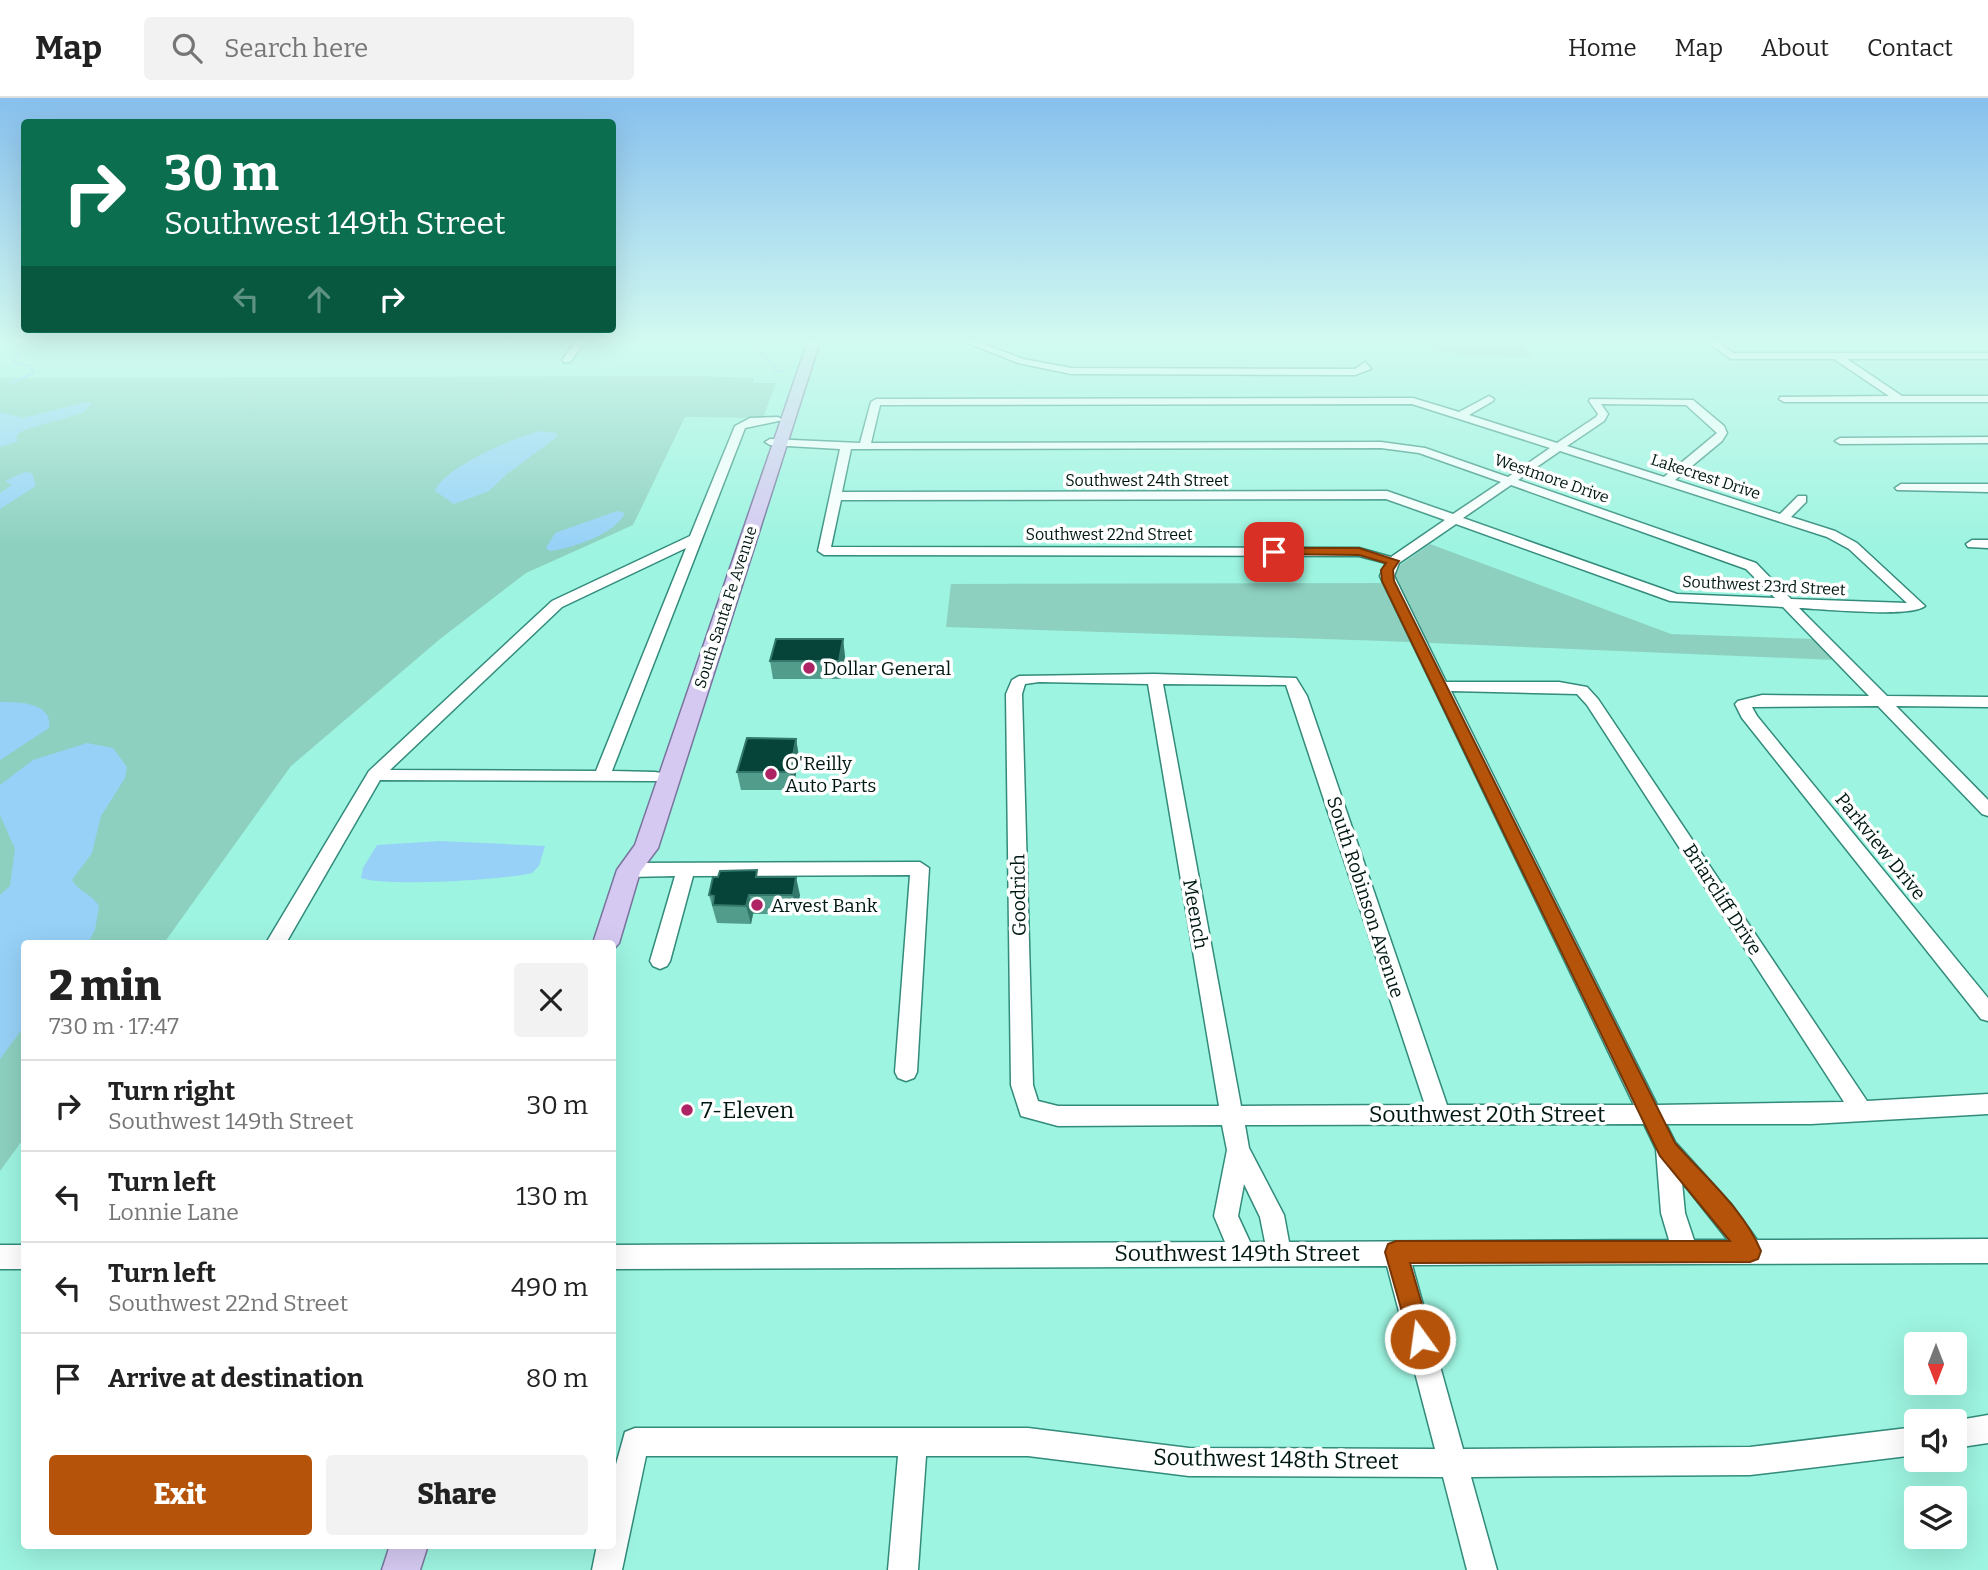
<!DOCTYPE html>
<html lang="en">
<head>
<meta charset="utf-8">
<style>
	:root { --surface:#fff; --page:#f2f2f2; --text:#222; --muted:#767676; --line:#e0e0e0; --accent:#b45309 }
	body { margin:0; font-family:Bitter,serif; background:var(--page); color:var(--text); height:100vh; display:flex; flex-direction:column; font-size:26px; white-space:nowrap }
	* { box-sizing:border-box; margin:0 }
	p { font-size:23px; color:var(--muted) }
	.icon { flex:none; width:38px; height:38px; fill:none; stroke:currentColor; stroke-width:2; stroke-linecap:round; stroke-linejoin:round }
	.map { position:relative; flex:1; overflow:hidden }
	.sheet { position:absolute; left:21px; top:842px; width:595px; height:609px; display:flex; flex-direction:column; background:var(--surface); border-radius:7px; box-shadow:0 7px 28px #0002 }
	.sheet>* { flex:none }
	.top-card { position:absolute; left:21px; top:21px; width:595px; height:214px; border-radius:7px; box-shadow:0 7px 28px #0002; background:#0b6e4f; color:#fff; overflow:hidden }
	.needle { width:46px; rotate:180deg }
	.fabs { position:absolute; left:1904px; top:1234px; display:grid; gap:14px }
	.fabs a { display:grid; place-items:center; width:63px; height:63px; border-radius:7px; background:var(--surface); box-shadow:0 7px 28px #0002; font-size:35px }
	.pin { position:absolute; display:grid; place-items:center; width:60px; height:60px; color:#fff; margin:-30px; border-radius:14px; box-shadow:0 4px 10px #0006 }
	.me { position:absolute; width:77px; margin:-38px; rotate:346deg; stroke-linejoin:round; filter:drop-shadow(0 0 5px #0008) }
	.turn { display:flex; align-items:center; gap:24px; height:147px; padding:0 28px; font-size:32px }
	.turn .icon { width:91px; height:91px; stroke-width:2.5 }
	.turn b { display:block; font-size:49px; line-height:60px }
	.lanes { display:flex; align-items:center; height:66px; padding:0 28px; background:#0003; justify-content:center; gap:35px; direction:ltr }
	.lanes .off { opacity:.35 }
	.round { display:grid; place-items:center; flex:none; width:74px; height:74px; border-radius:7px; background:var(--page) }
	.headline { display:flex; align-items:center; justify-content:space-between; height:119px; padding:0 28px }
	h1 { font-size:42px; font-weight:800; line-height:52px }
	.button { display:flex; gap:14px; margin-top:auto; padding:14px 28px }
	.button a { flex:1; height:80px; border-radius:7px; background:var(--accent); color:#fff; font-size:28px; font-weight:800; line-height:80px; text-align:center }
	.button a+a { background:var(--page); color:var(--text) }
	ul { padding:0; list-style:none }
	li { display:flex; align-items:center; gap:21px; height:91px; padding:0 28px; border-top:2px solid var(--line) }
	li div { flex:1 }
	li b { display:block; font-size:26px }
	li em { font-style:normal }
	header { display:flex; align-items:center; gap:42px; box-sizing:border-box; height:98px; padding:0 35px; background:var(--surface); border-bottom:2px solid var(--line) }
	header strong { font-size:33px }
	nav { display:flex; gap:38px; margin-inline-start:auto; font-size:24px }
	.search { width:490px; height:63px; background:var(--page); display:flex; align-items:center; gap:18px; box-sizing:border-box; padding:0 24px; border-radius:7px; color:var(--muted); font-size:26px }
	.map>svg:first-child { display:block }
	.green { fill:#8dd0c0 }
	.water { fill:#97d1f7 }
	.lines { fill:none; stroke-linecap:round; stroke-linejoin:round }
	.stream { stroke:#97d1f7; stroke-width:2.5 }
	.minor-casing { stroke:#328b7b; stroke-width:3 }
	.major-casing { stroke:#78749d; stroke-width:3 }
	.minor { fill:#fff; fill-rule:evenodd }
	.major { fill:#d5c9f1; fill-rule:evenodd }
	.wall { fill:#529c8c }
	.shaded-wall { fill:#33786b }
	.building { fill:#064339; stroke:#33786b; stroke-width:2 }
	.route { fill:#b45309; stroke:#753606; stroke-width:2 }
	.poi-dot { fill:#ad2363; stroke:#fff; stroke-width:2.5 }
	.labels { text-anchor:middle; stroke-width:7; stroke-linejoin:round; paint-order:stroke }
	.far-street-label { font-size:16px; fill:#001813; stroke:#fff }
	.poi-label { font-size:19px; fill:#001813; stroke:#fff; text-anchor:start }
	.street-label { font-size:19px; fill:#001813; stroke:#fff }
	.near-poi-label { font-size:23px; fill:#001813; stroke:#fff; text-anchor:start }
	.near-street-label { font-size:23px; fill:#001813; stroke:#fff }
</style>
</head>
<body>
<header>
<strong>Map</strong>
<div class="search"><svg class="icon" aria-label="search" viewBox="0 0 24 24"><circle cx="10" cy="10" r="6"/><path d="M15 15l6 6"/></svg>Search here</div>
<nav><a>Home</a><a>Map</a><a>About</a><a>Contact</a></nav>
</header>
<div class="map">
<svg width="1988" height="1472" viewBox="0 0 1988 1472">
	<rect width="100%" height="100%" fill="#9df4e0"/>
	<g class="green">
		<path d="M1409,243H1518L1533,259C1492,259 1447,260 1409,243Z"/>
		<polygon points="696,278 754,280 753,285 776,285 763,320 685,319 633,427 526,475 440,541 291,668 164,845 24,845 24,1040 0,1073 0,280"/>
		<polygon points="1430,446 1671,536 1815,541 1835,562 1384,543 946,529 951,486 1398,485 1395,478 1400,467"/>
	</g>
	<g class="water">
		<polygon points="87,304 92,306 82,315 24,332 17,337 17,344 0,349 0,314 22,320"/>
		<path d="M541,333L557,335V339L507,376L489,393L454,406L435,393C444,369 516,338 541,333Z"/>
		<polygon points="25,374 32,375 36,388 0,411 0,395 12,387 5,383"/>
		<path d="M617,413L625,415C615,436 573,450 550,453L546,450L555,435Z"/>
		<path d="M0,604C19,604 53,604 49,630L0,662Z"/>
		<path d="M87,645L113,650L127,669L125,680L101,718L92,755L72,782C78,793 92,796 99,808L95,832L88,845H24V929L0,961V797L10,788L15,751L0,717V687L33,662Z"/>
		<path d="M441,743L545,748L539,768L532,775C503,782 387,789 361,780L363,770L377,747Z"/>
	</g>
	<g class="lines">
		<g class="stream">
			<polyline points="752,243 776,272 783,274"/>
			<polyline points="11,285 34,275 30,268 14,265 21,250 29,243"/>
		</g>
		<g class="minor-casing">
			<g id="minor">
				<polygon points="576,243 586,243 570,264 564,264 562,262"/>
				<polygon points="963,243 976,243 1023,261 1071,270 1355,271 1365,264 1371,271 1355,277 1071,276 1018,265"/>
				<polygon points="1706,243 1717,243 1733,255 1988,255 1988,261 1847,261 1902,298 1988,298 1988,304 1784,304 1779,301 1780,299 1889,298 1834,261 1731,261"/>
				<path d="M1489,298L1494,301L1493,303L1469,317L1557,345L1596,319L1598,316L1589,303L1590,301L1693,302L1724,328L1727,335L1722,343L1675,382L1780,416L1798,398H1806V404L1791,419L1835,433L1857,445L1925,508C1911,520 1822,511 1799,510L1887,598L1988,599V609L1896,608L1988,702V718L1982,716L1878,608L1752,609L1757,618L1988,900V923L1981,921L1742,620L1735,606L1738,603L1762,597L1869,598L1783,509L1670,503L1456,426L1399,465L1394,478L1446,584H1559L1587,589L1598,601L1867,1003L1988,996V1016L1811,1026H1666L1675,1044L1731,1106L1757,1142L1988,1141V1165L1412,1167L1463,1351L1750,1349L1916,1329V1357L1750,1377L1471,1379L1497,1472H1467L1443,1379L1189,1378L1028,1358H926L918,1472H888L898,1358H646L622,1472H592L597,1447H612V1381L625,1334L635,1330H1028L1189,1350L1435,1351L1387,1168L612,1171V1147L1225,1144L1214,1118L1227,1052L1222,1027L1058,1028L1021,1018L1011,987L1006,596L1012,582L1019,578L1154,576L1296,580L1307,598L1447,1007H1634L1380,478L1386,465L1359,458L824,457L818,453L840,351L770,347L765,344L770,341L860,345L871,304L876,301L1413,300L1459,314ZM1412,306L1550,350L1508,379L1425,350L1381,344L871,345L880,307ZM1601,306L1686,307L1717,335L1664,379L1567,348L1604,323L1608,316ZM1381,350L1419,355L1501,384L1453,416L1387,393L842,394L851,351ZM1560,353L1827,439L1849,451L1907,505L1791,501L1756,465L1518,382ZM1511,387L1746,471L1775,500L1677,496L1463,420ZM1386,401L1445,422L1391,459L1359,450L831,449L841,402ZM1039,584L1148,586L1219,1008H1058L1038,1003L1033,987L1022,596L1025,586ZM1163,586L1286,587L1425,1007L1241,1008ZM1451,593L1577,596L1587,607L1844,1004L1657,1007ZM1644,1026L1656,1051L1661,1115L1669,1142L1289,1144L1284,1117L1249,1050L1245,1027ZM1682,1084L1728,1142H1694L1685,1115ZM1244,1086L1260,1119L1265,1144H1250L1238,1118Z"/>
				<path d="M750,320L778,319L783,322L745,330L612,673L655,674L661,675L663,679L661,683L380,682L286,845H266L369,673L552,503L690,438L735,328ZM686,450L596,673L390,672L562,509Z"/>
				<polygon points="1988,339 1988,345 1840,346 1835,343 1840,340"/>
				<polygon points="1901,386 1988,386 1988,394 1897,392 1895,390"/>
				<polygon points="1972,442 1988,442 1988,450 1968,449 1966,446"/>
				<polygon points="920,764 929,770 917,974 914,980 906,983 898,980 895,974 910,777 693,778 670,863 667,868 660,871 653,868 650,863 675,778 629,779 620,772 629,765"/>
				<rect x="0" y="1147" width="24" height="24"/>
				<polygon points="1988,1317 1988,1345 1955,1350 1953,1323"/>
			</g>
		</g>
		<g class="major-casing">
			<g id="major">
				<polygon points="808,243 820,243 658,750 640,774 619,845 612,853 612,845 593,845 617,772 635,747"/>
				<polygon points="390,1447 428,1447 420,1472 382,1472"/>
			</g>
		</g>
		<use href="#minor" class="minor"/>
		<use href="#major" class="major"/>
	</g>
	<g class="wall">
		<polygon points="843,541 845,559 841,581 773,581 770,563"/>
		<polygon points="796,641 799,659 793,692 741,692 737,674"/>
		<polygon points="718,779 758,779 800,797 796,816 753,816 751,826 717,825 709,797"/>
	</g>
	<g class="shaded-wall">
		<polygon points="843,541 845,559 841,581 839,563"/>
		<polygon points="796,641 799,659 793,692 790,674"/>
		<polygon points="796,779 800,797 796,816 793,797"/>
		<polygon points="749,797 753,816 751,826 746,808"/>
	</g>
	<g class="building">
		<polygon points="776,541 843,541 839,563 770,563"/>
		<polygon points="747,640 796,641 790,674 737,674"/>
		<polygon points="757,772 756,779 796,779 793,797 749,797 746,808 713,807 714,798 709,797 713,779 718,779 720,773"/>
	</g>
	<linearGradient id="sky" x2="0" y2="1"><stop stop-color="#87c0ee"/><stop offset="0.54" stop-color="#d3faf1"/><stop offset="1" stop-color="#d3faf1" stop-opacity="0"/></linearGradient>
	<rect width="1988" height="449" fill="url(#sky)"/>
	<path class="route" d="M1274,450H1359L1399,463L1393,472L1394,483L1675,1045C1704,1078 1744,1112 1761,1153L1758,1161L1750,1164L1410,1165L1432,1241L1428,1249L1420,1253L1412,1249L1385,1154L1388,1146L1396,1143H1730L1660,1058L1382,483L1381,472L1386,465L1359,457L1270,456V451Z"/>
	<g class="poi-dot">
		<circle cx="809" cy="570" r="7"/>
		<circle cx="771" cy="676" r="7"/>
		<circle cx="757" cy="807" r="7"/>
		<circle cx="687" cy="1012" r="7"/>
	</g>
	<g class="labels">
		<g class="far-street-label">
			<text transform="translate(1706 378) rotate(18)" y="6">Lakecrest Drive</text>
			<text transform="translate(1552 380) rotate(19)" y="6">Westmore Drive</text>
			<text x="1147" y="388">Southwest 24th Street</text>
			<text x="1109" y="442">Southwest 22nd Street</text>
			<text transform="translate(1764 487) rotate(3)" y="6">Southwest 23rd Street</text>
			<text transform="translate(725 509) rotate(-72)" y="6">South Santa Fe Avenue</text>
		</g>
		<g class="poi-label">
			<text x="823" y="577">Dollar General</text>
			<text x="785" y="672">O'Reilly<tspan x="785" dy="22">Auto Parts</tspan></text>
			<text x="771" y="814">Arvest Bank</text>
		</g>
		<g class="street-label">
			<text transform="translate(1881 748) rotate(51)" y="7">Parkview Drive</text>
			<text transform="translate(1018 797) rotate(-91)" y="7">Goodrich</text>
			<text transform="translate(1366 799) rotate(72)" y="7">South Robinson Avenue</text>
			<text transform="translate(1723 801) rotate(57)" y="7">Briarcliff Drive</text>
			<text transform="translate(1196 816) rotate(80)" y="7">Meench</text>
		</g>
		<g class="near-poi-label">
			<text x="701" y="1020">7-Eleven</text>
		</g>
		<g class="near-street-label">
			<text x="1487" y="1024">Southwest 20th Street</text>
			<text x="1237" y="1163">Southwest 149th Street</text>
			<text transform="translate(1276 1361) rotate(1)" y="8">Southwest 148th Street</text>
		</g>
	</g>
</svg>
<div class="fabs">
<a><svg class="needle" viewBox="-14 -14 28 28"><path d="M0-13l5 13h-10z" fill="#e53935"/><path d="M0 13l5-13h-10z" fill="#767676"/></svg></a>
<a><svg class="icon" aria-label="sound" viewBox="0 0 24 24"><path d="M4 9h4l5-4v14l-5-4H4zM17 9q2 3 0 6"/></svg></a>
<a><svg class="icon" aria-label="layers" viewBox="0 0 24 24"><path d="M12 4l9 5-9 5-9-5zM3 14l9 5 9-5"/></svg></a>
</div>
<div class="pin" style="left:1274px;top:454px;background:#d93025"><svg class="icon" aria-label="arrive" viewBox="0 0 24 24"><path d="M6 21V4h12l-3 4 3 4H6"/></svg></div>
<svg class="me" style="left:1420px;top:1241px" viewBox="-20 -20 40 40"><circle r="17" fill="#b45309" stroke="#fff" stroke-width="3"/><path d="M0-11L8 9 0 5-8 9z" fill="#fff"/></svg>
<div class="top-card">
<div class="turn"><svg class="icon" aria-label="right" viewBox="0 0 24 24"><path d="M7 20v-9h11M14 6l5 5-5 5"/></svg><div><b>30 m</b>Southwest 149th Street</div></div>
<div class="lanes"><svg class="icon off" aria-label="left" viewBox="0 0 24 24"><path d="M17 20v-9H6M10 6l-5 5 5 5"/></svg><svg class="icon off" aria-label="ahead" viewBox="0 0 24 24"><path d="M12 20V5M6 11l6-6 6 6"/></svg><svg class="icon" aria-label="right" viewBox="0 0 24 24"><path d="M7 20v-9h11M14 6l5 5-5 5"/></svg></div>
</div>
<section class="sheet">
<div class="headline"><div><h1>2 min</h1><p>730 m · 17:47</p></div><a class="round"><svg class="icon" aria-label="close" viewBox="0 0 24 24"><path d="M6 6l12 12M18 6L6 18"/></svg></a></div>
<ul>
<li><svg class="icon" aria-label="right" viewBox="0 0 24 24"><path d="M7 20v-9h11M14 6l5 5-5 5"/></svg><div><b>Turn right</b><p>Southwest 149th Street</p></div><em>30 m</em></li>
<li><svg class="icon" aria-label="left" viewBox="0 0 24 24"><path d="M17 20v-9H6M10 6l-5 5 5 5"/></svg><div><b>Turn left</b><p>Lonnie Lane</p></div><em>130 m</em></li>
<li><svg class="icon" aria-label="left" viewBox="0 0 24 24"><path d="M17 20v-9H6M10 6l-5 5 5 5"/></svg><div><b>Turn left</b><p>Southwest 22nd Street</p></div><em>490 m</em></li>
<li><svg class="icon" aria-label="arrive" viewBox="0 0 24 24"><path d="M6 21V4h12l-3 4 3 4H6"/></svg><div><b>Arrive at destination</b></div><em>80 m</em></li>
</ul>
<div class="button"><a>Exit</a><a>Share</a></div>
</section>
</div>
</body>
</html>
